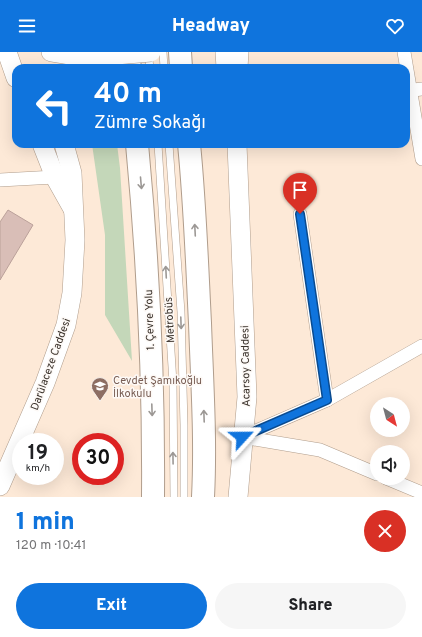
<!DOCTYPE html>
<html lang="en">
<head>
<meta charset="utf-8">
<style>
	:root { --surface:#fff; --page:#f6f6f6; --text:#202124; --muted:#757577; --accent:#0f74dd }
	body { margin:0; font-family:Overpass,sans-serif; background:var(--page); color:var(--text); height:100vh; display:flex; flex-direction:column; font-size:15px; white-space:nowrap }
	* { box-sizing:border-box; margin:0 }
	p { font-size:13px; color:var(--muted) }
	.icon { flex:none; width:22px; height:22px; fill:none; stroke:currentColor; stroke-width:2; stroke-linecap:round; stroke-linejoin:round }
	.map { position:relative; height:445px; overflow:hidden }
	.panel { display:flex; flex-direction:column; background:var(--surface); flex:1 }
	.panel>* { flex:none }
	.banner { position:absolute; left:12px; top:12px; width:398px; height:84px; border-radius:12px; box-shadow:0 4px 16px #0002; background:#0f74dd; color:#fff; overflow:hidden }
	.needle { width:26px; rotate:144deg }
	.fabs { position:absolute; left:370px; top:345px; display:grid; gap:8px }
	.fabs a { display:grid; place-items:center; width:40px; height:40px; border-radius:50%; background:var(--surface); box-shadow:0 4px 16px #0002; font-size:20px }
	.speed { position:absolute; left:12px; top:381px; display:flex; gap:8px; font-size:20px; font-weight:700; text-align:center }
	.speed>* { display:grid; place-content:center; width:52px; height:52px; border-radius:50%; background:var(--surface); box-shadow:0 4px 16px #0002; line-height:1 }
	.speed small { font-size:10px; font-weight:400 }
	.speed .limit { border:6px solid #d22; background:#fff; color:#111 }
	.pin { position:absolute; display:grid; place-items:center; width:34px; height:34px; color:#fff; margin:-41px -17px; border-radius:50% 50% 50% 0; rotate:-45deg; box-shadow:0 0 4px #0007 }
	.pin .icon { rotate:45deg }
	.me { position:absolute; width:44px; margin:-22px; rotate:66deg; stroke-linejoin:round; filter:drop-shadow(0 0 3px #0008) }
	.turn { display:flex; align-items:center; gap:14px; height:84px; padding:0 16px; font-size:18px }
	.turn .icon { width:52px; height:52px; stroke-width:2.5 }
	.turn b { display:block; font-size:28px; line-height:34px }
	.round { display:grid; place-items:center; flex:none; width:42px; height:42px; border-radius:21px; background:var(--page) }
	.head { display:flex; align-items:center; justify-content:space-between; height:68px; padding:0 16px }
	h1 { font-size:24px; font-weight:800; line-height:30px; color:var(--accent) }
	.action { display:flex; gap:8px; margin-top:auto; padding:8px 16px }
	.action a { flex:1; height:46px; border-radius:24px; background:var(--accent); color:#fff; font-size:16px; font-weight:800; line-height:46px; text-align:center }
	.action a+a { background:var(--page); color:var(--text) }
	header { display:flex; justify-content:space-between; align-items:center; height:52px; padding:0 16px; background:var(--accent); color:#fff; font-size:18px; font-weight:800 }
	.map>svg:first-child { display:block }
	.green { fill:#c4d7b9 }
	.building { fill:#d9beb7; stroke:#bba19a }
	.lines { fill:none; stroke-linecap:round; stroke-linejoin:round }
	.lane-casing { stroke:#b09d8c; stroke-width:8 }
	.street-casing { stroke:#b09d8c; stroke-width:14 }
	.secondary-casing { stroke:#b09d8c; stroke-width:20 }
	.highway-casing { stroke:#b09d8c; stroke-width:24 }
	.lane { stroke:#fff; stroke-width:7 }
	.street { stroke:#fff; stroke-width:13 }
	.secondary { stroke:#fff; stroke-width:19 }
	.highway { stroke:#fff; stroke-width:22 }
	.secondary-bridge-casing { stroke:#b09d8c; stroke-width:20; stroke-linecap:butt }
	.secondary-bridge { stroke:#fff; stroke-width:19 }
	.oneway { stroke:#9c9895 }
	.route-casing { stroke:#0a4b90; stroke-width:10 }
	.route { stroke:#0f74dd; stroke-width:7 }
	.labels { text-anchor:middle; stroke-width:3; stroke-linejoin:round; paint-order:stroke }
	.street-label { font-size:11px; fill:#3a322b; stroke:#fdf9f6 }
	.education-label { font-size:11px; fill:#785e54; stroke:#fdf9f6; text-anchor:start }
</style>
</head>
<body>
<header><svg class="icon" aria-label="menu" viewBox="0 0 24 24"><path d="M4 6h16M4 12h16M4 18h16"/></svg>Headway<svg class="icon" aria-label="heart" viewBox="0 0 24 24"><path d="M12 20l-8-8c-3-5 5-10 8-4 3-6 11-1 8 4z"/></svg></header>
<div class="map">
<svg width="422" height="445" viewBox="0 0 422 445">
	<rect width="100%" height="100%" fill="#fde9d7"/>
	<polygon class="green" points="92,92 117,92 120,116 132,309 105,263 105,183"/>
	<polygon class="building" points="8,158 33,173 0,228 0,170"/>
	<g class="lines">
		<g class="lane-casing">
			<g id="lane">
				<polyline points="148,0 150,16"/>
				<polyline points="163,0 164,16"/>
				<polyline points="158,92 173,331 174,445"/>
				<polyline points="169,92 181,260 184,373 184,445"/>
			</g>
		</g>
		<g class="street-casing">
			<g id="street">
				<polyline points="404,0 422,107"/>
				<polyline points="406,39 422,37"/>
				<polyline points="0,128 55,125"/>
				<polyline points="300,162 327,348"/>
				<polyline points="242,385 327,348 422,294"/>
				<polyline points="242,385 320,398 377,422"/>
				<polyline points="386,426 422,441"/>
			</g>
		</g>
		<g class="secondary-casing">
			<g id="secondary">
				<polyline points="7,0 16,26"/>
				<polyline points="51,0 69,3 104,4"/>
				<polyline points="225,0 226,16"/>
				<polyline points="238,16 239,0"/>
				<polyline points="42,92 55,125 73,157"/>
				<polyline points="237,92 247,345 238,445"/>
				<polyline points="0,434 45,331 66,273 72,241 75,188 72,121 64,92"/>
			</g>
		</g>
		<g class="highway-casing">
			<g id="highway">
				<polyline points="128,0 130,16"/>
				<polyline points="180,0 181,16"/>
				<path d="M137,92C148,209 154,327 153,445"/>
				<path d="M189,92C195,152 197,212 200,271C202,329 206,387 203,445"/>
			</g>
		</g>
		<use href="#lane" class="lane"/>
		<use href="#street" class="street"/>
		<use href="#secondary" class="secondary"/>
		<use href="#highway" class="highway"/>
		<g class="secondary-bridge-casing">
			<polyline id="secondary-bridge" points="104,4 151,0"/>
		</g>
		<use href="#secondary-bridge" class="secondary-bridge"/>
	</g>
	<defs><path id="oneway-shaft" d="M-6 0H5M1.5-3L5.5 0L1.5 3" fill="none" stroke-width="1.6" stroke-linecap="round" stroke-linejoin="round"/></defs>
	<g class="oneway">
		<use href="#oneway-shaft" transform="translate(141 131) rotate(85)"/>
		<use href="#oneway-shaft" transform="translate(195 178) rotate(-93)"/>
		<use href="#oneway-shaft" transform="translate(166 220) rotate(-93)"/>
		<use href="#oneway-shaft" transform="translate(181 271) rotate(88)"/>
		<use href="#oneway-shaft" transform="translate(152 358) rotate(88)"/>
		<use href="#oneway-shaft" transform="translate(204 364) rotate(-92)"/>
		<use href="#oneway-shaft" transform="translate(173 406) rotate(-91)"/>
	</g>
	<g class="lines">
		<g class="route-casing">
			<polyline id="route" points="242,385 327,348 300,162"/>
		</g>
		<use href="#route" class="route"/>
	</g>
	<defs>
		<g id="school-pin" transform="scale(0.9)"><path d="M0 17L-7.5 6A9.5 9.5 0 1 1 7.5 6Z" fill="#8d6e63" stroke="#fdf9f6"/><path d="M0-5L7-2L0 1L-7-2ZM-4 1L0 2.5L4 1V4Q0 6-4 4Z" fill="#fff"/></g>
	</defs>
	<g fill-rule="evenodd">
		<use href="#school-pin" x="100" y="334"/>
	</g>
	<g class="labels">
		<g class="street-label">
			<text transform="translate(149 268) rotate(-92)" y="4">1. Çevre Yolu</text>
			<text transform="translate(169 268) rotate(-93)" y="4">Metrobüs</text>
			<text transform="translate(50 312) rotate(-70)" y="4">Darülaceze Caddesi</text>
			<text transform="translate(245 314) rotate(-91)" y="4">Acarsoy Caddesi</text>
		</g>
		<g class="education-label">
			<text x="113" y="332">Cevdet Şamıkoğlu<tspan x="113" dy="13">İlkokulu</tspan></text>
		</g>
	</g>
</svg>
<div class="fabs">
<a><svg class="needle" viewBox="-14 -14 28 28"><path d="M0-13l5 13h-10z" fill="#e53935"/><path d="M0 13l5-13h-10z" fill="#757577"/></svg></a>
<a><svg class="icon" aria-label="sound" viewBox="0 0 24 24"><path d="M4 9h4l5-4v14l-5-4H4zM17 9q2 3 0 6"/></svg></a>
</div>
<div class="speed"><div>19<small>km/h</small></div><div class="limit">30</div></div>
<div class="pin" style="left:300px;top:162px;background:#d93025"><svg class="icon" aria-label="arrive" viewBox="0 0 24 24"><path d="M6 21V4h12l-3 4 3 4H6"/></svg></div>
<svg class="me" style="left:242px;top:385px" viewBox="-20 -20 40 40"><path d="M0-17L14 15 0 8-14 15z" fill="#0f74dd" stroke="#fff" stroke-width="4"/></svg>
<div class="banner">
<div class="turn"><svg class="icon" aria-label="left" viewBox="0 0 24 24"><path d="M17 20v-9H6M10 6l-5 5 5 5"/></svg><div><b>40 m</b>Zümre Sokağı</div></div>
</div>
</div>
<section class="panel">
<div class="head"><div><h1>1 min</h1><p>120 m · 10:41</p></div><a class="round" style="background:#d93025;color:#fff"><svg class="icon" aria-label="close" viewBox="0 0 24 24"><path d="M6 6l12 12M18 6L6 18"/></svg></a></div>
<div class="action"><a>Exit</a><a>Share</a></div>
</section>
</body>
</html>
